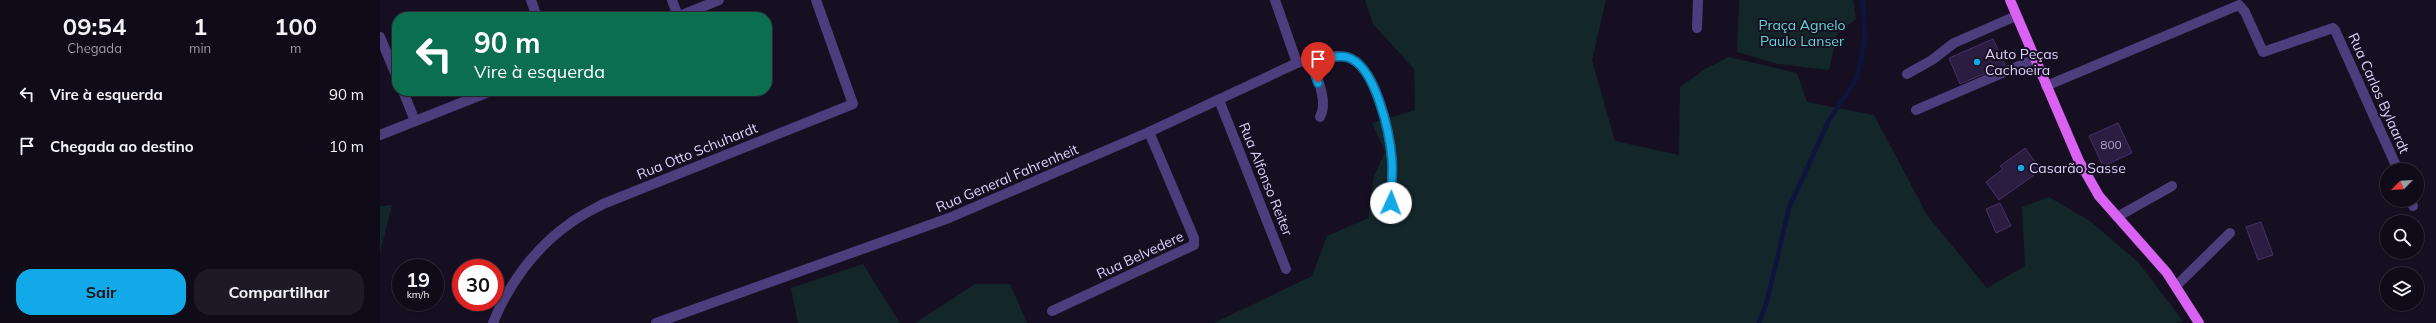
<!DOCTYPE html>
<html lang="pt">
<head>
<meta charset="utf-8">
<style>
	:root { --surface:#100b19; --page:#1e1926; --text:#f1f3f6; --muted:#9c9ba2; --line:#302b38; --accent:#12a9e8 }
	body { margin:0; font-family:Mulish,sans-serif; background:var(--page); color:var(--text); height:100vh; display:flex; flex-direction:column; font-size:15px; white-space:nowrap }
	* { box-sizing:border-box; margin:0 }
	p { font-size:13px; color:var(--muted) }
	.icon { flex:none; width:22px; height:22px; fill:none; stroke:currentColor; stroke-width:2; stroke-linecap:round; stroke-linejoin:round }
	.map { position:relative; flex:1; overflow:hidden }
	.drawer { display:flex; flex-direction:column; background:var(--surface); width:380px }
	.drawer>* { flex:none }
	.guide { position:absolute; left:12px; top:12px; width:380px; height:84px; border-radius:16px; box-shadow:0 1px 3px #0004,0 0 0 1px var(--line); background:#0b6e4f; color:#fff; overflow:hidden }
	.needle { width:26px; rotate:246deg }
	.fabs { position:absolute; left:2000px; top:163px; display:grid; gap:8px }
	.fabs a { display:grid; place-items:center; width:44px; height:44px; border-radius:50%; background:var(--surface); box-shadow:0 1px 3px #0004,0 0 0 1px var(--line); font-size:20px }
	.speed { position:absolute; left:12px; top:259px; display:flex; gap:8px; font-size:20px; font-weight:700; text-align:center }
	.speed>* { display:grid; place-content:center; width:52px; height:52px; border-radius:50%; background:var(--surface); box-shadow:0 1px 3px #0004,0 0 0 1px var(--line); line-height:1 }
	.speed small { font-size:10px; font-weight:400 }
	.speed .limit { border:6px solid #d22; background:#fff; color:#111 }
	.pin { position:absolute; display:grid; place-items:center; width:34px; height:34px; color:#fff; margin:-41px -17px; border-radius:50% 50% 50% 0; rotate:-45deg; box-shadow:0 0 4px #0007 }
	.pin .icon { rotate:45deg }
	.me { position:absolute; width:44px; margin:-22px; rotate:2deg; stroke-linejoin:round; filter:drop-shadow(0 0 3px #0008) }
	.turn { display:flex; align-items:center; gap:14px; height:84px; padding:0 16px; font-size:18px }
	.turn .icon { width:52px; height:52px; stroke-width:2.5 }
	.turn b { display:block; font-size:28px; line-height:34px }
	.eta { display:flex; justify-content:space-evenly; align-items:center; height:68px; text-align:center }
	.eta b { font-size:24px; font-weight:700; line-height:28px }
	.action { display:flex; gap:8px; margin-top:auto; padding:8px 16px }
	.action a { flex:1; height:46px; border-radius:16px; background:var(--accent); color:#111; font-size:16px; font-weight:700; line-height:46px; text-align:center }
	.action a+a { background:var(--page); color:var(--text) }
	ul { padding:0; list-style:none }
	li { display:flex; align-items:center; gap:12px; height:52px; padding:0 16px }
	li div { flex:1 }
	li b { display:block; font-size:15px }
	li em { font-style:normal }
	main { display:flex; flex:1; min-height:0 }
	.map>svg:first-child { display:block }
	.green { fill:#13262a }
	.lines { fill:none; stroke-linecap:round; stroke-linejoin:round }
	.stream { stroke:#0d153c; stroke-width:4.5 }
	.building { fill:#2b1d40; stroke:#47306a }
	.minor { stroke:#4c3e7c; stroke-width:10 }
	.major { stroke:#d962f3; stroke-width:10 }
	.route-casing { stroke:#0c6e97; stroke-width:10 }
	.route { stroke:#12a9e8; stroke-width:7 }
	.poi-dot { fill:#12a9e8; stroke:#150f21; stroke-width:1.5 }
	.labels { text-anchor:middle; stroke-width:4; stroke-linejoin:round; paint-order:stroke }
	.number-label { font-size:12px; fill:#b2a5cd }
	.park-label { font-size:14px; fill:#64d6cf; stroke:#150f21 }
	.poi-label { font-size:14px; fill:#dfd2fc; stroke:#150f21; text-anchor:start }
	.street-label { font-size:14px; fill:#dfd2fc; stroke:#150f21 }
</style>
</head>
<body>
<main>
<section class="drawer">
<div class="eta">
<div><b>09:54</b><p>Chegada</p></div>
<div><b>1</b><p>min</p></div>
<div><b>100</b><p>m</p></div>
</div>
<ul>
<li><svg class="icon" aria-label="left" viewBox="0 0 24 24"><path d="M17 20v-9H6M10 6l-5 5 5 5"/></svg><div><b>Vire à esquerda</b></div><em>90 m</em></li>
<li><svg class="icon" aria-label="arrive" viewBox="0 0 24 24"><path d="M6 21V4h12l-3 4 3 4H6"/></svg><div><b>Chegada ao destino</b></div><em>10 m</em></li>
</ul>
<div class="action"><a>Sair</a><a>Compartilhar</a></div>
</section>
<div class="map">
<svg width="2056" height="323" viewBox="0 0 2056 323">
	<rect width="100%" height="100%" fill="#150f21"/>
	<g class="green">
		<polygon points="985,0 1226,0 1212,60 1235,141 1299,155 1300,87 1325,69 1349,57 1417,73 1427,102 1494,115 1547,215 1607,288 1645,266 1642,207 1669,197 1710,221 1758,262 1803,321 1796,323 834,323 932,276 947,236 988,218 994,176 1005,152 992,123 1035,110 1034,69 993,24"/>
		<polygon points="1359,0 1473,0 1476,19 1457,34 1449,70 1398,64 1357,52"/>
		<polygon points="12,205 0,253 0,206"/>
		<polygon points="483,264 520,323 418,323 411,288"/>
		<polygon points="595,284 630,284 647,323 535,323"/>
	</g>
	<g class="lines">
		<polyline class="stream" points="1379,323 1387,301 1409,208 1449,120 1477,78 1485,39 1483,0"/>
	</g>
	<g class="building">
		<polygon points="1613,39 1625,65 1580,84 1569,58"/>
		<polygon points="1738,123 1752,153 1723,166 1709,136"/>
		<polygon points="1645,148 1661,170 1619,200 1606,182 1623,169 1620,166"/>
		<polygon points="1620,203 1631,226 1616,233 1606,209"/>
		<polygon points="1881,222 1893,255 1878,260 1866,227"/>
	</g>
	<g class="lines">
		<g class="minor">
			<polyline points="151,0 157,17"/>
			<polyline points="292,0 298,16"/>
			<polyline points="895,0 917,63"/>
			<polyline points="297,17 339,0"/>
			<polyline points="1317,28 1318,0"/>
			<polyline points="0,37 17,77"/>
			<path d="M930,60C936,75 949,101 940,117"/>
			<polyline points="1527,74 1552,60 1574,43 1636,16"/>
			<polyline points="1666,86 1859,5 1865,12 1883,52 1953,28 1955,30 2018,170"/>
			<polyline points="23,91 35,121"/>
			<polyline points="839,100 906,269"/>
			<polyline points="1536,110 1655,59"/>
			<polyline points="0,135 111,91"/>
			<polyline points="2031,200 2033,206"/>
			<polyline points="1737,217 1792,186"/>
			<polyline points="1796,286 1850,233"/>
			<polyline points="672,311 814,245 814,238 769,132"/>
			<path d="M113,323C128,285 155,248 189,224C199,216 212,210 223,204L473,104L436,0"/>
			<path d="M276,323L569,218L769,132L917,63C932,59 951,54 966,57C996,63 1010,135 1012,160C1013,174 1011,189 1011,203"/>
		</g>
		<polyline class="major" points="1630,0 1699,161 1719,196 1787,273 1819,323"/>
	</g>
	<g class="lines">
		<g class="route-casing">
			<path id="route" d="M938,83L930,60C941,59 956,55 967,57C996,65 1010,135 1012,160C1013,174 1011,189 1011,203"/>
		</g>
		<use href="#route" class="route"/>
	</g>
	<g class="poi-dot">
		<circle cx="1597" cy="62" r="4"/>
		<circle cx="1641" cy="168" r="4"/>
	</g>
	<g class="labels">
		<g class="number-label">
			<text x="1731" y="149">800</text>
		</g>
		<g class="park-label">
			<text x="1422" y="30">Praça Agnelo<tspan x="1422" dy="16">Paulo Lanser</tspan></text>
		</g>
		<g class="poi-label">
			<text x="1605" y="59">Auto Peças<tspan x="1605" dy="16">Cachoeira</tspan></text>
			<text x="1649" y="173">Casarão Sasse</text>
		</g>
		<g class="street-label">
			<text transform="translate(1999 93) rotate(66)" y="5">Rua Carlos Bylaardt</text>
			<text transform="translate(317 151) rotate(-22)" y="5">Rua Otto Schuhardt</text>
			<text transform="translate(627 178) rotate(-23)" y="5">Rua General Fahrenheit</text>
			<text transform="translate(886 179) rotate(68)" y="5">Rua Alfonso Reiter</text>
			<text transform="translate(760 255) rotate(-25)" y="5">Rua Belvedere</text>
		</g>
	</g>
</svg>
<div class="fabs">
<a><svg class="needle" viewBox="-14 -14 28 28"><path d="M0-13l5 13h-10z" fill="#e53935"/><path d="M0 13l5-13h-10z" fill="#9c9ba2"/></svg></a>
<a><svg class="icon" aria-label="search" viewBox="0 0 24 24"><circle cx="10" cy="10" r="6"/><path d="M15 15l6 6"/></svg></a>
<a><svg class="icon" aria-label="layers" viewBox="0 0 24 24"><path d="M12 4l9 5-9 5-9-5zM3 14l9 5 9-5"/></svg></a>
</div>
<div class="speed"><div>19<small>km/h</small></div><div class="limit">30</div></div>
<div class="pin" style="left:938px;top:83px;background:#d93025"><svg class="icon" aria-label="arrive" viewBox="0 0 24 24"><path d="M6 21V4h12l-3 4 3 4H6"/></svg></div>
<svg class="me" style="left:1011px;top:203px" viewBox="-20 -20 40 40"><circle r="19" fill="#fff"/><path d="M0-13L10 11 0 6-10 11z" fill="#12a9e8"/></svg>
<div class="guide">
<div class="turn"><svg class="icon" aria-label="left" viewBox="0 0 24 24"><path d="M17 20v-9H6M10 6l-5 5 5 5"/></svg><div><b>90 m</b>Vire à esquerda</div></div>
</div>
</div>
</main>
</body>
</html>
